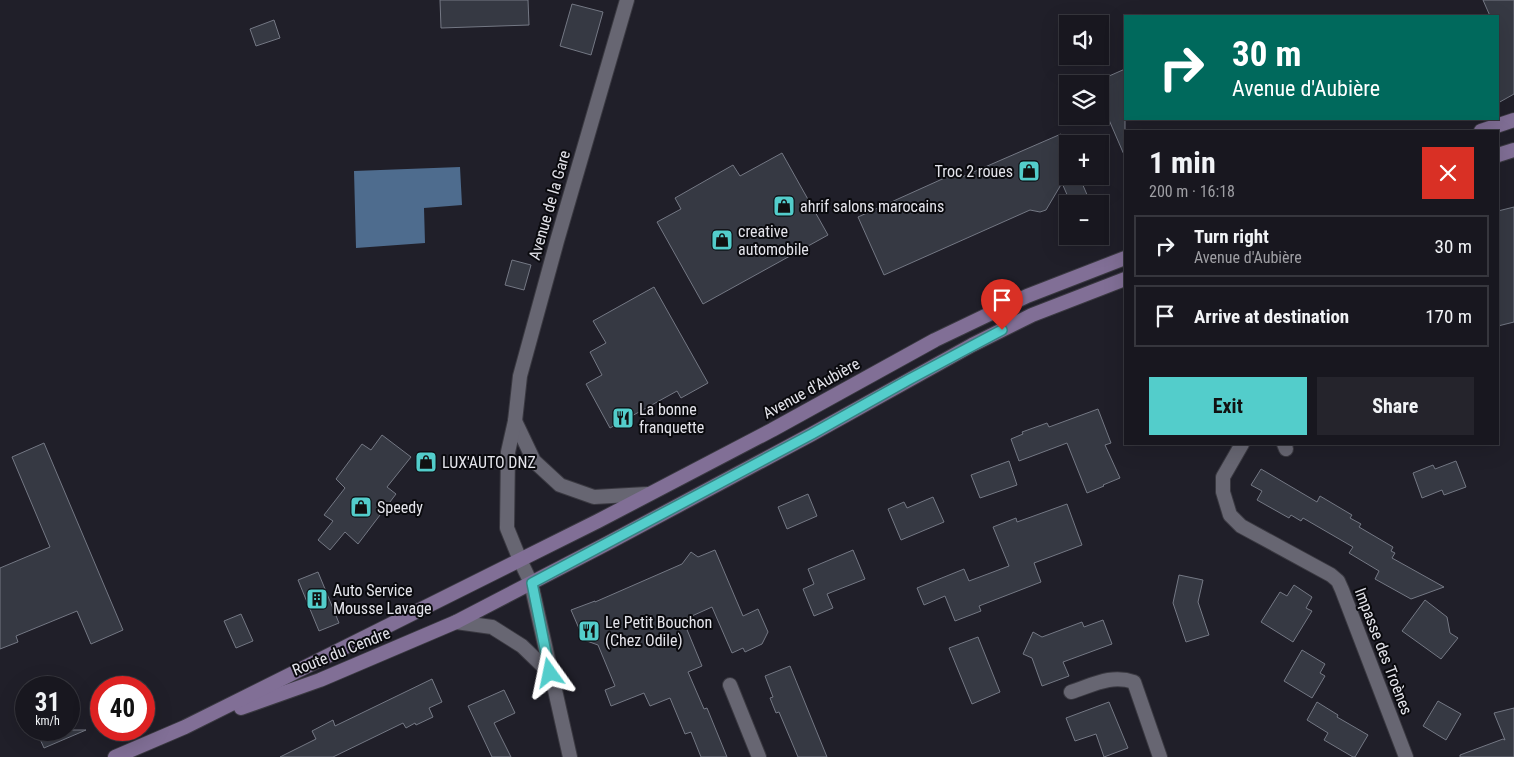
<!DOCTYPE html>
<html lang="en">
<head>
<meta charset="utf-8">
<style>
	:root { --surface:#18171f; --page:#25242c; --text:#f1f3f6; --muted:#9f9fa4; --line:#36363d; --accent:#53cdcb }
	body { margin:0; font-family:"Roboto Condensed",sans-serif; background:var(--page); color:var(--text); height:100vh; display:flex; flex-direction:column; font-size:19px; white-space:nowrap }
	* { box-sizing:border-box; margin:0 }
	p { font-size:16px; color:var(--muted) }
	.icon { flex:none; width:28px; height:28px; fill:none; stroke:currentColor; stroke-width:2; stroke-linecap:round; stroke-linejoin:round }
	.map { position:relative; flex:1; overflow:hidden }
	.side { position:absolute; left:1124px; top:130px; width:375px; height:315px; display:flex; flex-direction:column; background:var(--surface); border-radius:0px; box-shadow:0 5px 20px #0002,0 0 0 1px var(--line) }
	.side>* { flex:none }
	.banner { position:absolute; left:1124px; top:15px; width:375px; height:105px; border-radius:0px; box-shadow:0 5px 20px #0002,0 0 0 1px var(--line); background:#00695c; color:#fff; overflow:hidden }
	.fabs { position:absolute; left:1059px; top:15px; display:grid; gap:10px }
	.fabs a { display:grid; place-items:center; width:50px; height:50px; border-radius:0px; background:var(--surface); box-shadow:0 5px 20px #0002,0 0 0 1px var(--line); font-size:25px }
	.speed { position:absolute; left:15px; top:676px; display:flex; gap:10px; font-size:25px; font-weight:700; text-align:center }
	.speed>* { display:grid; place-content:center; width:65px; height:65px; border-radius:50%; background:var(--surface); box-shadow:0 5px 20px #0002,0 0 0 1px var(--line); line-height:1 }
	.speed small { font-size:12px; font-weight:400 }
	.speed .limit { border:8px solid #d22; background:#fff; color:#111 }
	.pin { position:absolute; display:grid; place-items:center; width:42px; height:42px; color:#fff; margin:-51px -21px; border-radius:50% 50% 50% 0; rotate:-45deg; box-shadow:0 0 5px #0007 }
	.pin .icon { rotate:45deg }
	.me { position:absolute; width:55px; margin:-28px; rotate:348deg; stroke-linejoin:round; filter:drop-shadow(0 0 4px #0008) }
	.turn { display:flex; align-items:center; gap:18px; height:105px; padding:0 25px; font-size:22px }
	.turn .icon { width:65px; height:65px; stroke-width:2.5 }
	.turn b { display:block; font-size:35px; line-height:42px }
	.round { display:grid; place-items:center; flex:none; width:52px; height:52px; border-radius:0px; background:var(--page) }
	.overview { display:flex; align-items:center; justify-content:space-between; height:85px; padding:0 25px }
	h1 { font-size:30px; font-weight:700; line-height:38px }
	.cta { display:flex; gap:10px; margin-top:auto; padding:10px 25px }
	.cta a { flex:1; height:58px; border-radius:0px; background:var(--accent); color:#111; font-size:20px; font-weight:700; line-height:58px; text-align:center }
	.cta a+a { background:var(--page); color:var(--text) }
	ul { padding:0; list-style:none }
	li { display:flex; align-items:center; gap:15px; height:62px; margin:0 10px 8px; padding:0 15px; border:2px solid var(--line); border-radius:0px }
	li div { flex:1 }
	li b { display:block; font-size:19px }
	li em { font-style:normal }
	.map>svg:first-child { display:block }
	.water { fill:#4e6c8e }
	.building { fill:#363943; stroke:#747884 }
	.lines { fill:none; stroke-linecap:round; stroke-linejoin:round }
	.minor-casing { stroke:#3a3941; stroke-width:16 }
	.tertiary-casing { stroke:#3a3941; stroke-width:16 }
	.secondary-casing { stroke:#3a3941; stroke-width:16 }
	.minor { stroke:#676672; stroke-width:14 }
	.tertiary { stroke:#676672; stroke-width:14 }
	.secondary { stroke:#816f96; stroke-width:14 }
	.route-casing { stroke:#368584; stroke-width:12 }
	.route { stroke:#53cdcb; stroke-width:9 }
	.labels { text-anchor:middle; stroke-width:4; stroke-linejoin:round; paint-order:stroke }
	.poi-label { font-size:16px; fill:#e4e4eb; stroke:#0a0a0e; text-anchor:start }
	.street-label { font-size:16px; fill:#e4e4eb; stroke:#0a0a0e }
</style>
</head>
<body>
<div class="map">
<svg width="1514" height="757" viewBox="0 0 1514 757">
	<rect width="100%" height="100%" fill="#201f29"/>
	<polygon class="water" points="460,167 462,205 424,208 425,243 356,248 354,171"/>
	<g class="building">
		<polygon points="440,0 528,0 529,25 441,28"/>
		<polygon points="1483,0 1514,0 1514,94 1498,103 1498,16 1490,16"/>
		<polygon points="572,4 603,12 591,55 560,46"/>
		<polygon points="274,20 280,38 256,46 250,29"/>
		<polygon points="1125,69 1125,157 1100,99 1100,80"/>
		<polygon points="1061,134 1068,149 1067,176 1079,176 1091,204 1071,204 1062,183 1046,210 1040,212 1030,210 884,275 858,217 960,171 962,177"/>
		<polygon points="782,153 828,235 703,304 657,222 681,209 675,198 733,165 740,176"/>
		<polygon points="1514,207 1514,322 1498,326 1498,211"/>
		<polygon points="512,260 531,265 524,290 505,285"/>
		<polygon points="654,287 708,383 681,398 677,391 610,428 586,384 602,375 590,352 606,343 593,321"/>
		<polygon points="1098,409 1111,443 1105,445 1120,478 1103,485 1104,486 1087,493 1067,443 1019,461 1011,439 1023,434 1022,432 1047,423 1049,427"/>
		<polygon points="382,435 411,457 387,487 396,494 358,544 345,532 330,550 318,540 333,521 324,515 345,488 336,479 362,444 371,450"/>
		<polygon points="44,443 123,630 91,644 77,611 16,636 18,642 0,649 0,568 50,547 12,457"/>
		<polygon points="1009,461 1017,485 980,498 971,475"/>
		<polygon points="1456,461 1466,487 1444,495 1442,490 1422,498 1413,473 1433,465 1435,469"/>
		<polygon points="1261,469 1317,502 1320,496 1352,515 1350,518 1361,524 1359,527 1393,547 1391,551 1395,553 1392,558 1444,587 1411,599 1375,579 1379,571 1349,553 1353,547 1303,518 1301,521 1291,515 1289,518 1257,500 1262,491 1251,485"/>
		<polygon points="808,494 817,516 787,529 778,507"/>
		<polygon points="933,497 944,522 901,540 888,509 904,502 907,508"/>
		<polygon points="1067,504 1082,545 1034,563 1041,582 979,606 981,611 955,621 945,596 924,605 917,588 964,569 969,581 1009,566 993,527 1016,518 1017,522"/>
		<polygon points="715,550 743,616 758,609 768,632 762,644 745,652 743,648 732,653 712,607 683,620 702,666 688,672 704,709 707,708 727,757 701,757 691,732 685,734 670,698 650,706 644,693 611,706 605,690 615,686 598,645 584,640 571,610 595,601 595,602 682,564 691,552 698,557"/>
		<polygon points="853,550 865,579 827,594 833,608 814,616 803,589 814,584 808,569"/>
		<polygon points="318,572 339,623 319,631 298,580"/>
		<polygon points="1179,575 1203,580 1198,602 1209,635 1186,642 1173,603"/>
		<polygon points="1294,585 1312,597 1306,608 1312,611 1293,642 1261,622 1280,592 1287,596"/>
		<polygon points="1425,600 1447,617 1450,633 1458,638 1441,659 1402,631"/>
		<polygon points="241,614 253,641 236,648 224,621"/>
		<polygon points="1103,620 1112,644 1063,662 1069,676 1042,686 1032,658 1023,654 1033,632 1042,637 1082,622 1084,627"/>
		<polygon points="978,637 1000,692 972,704 949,648"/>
		<polygon points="1302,650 1325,664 1320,673 1325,676 1312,698 1284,681"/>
		<polygon points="790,666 814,725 827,757 798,757 779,712 776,713 770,698 773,697 765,676"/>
		<polygon points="432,679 442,702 429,708 433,717 416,725 415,723 406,728 403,723 333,757 280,757 316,739 312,731 333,720 335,726"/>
		<polygon points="504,690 515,713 494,723 511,757 492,757 468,706"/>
		<polygon points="1438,701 1461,714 1446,740 1423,726"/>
		<polygon points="1109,702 1128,748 1104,757 1096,734 1075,741 1066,718"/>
		<polygon points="1317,702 1338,715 1337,717 1368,735 1355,757 1353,757 1324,740 1328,733 1307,720"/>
		<polygon points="1514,708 1514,757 1460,757 1460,755 1503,739 1505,740 1494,713"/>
		<polygon points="36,730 86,730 44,748"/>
	</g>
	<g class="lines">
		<g class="minor-casing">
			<g id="minor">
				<polyline points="515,421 534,461 560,485 594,497 647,494"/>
				<polyline points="1242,444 1223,477 1223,492 1230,515 1241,526 1331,575 1338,581 1342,590 1406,757"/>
				<polyline points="1284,444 1286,449"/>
				<polyline points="520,560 507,528 508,452 515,421 520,376 557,241 627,0"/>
				<polyline points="730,685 759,757"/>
				<path d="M1071,692C1093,685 1111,674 1134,682L1160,757"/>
			</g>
		</g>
		<g class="tertiary-casing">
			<g id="tertiary">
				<polyline points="520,560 531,583 570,757"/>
				<polyline points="456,622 492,627 522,646 550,673"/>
			</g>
		</g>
		<g class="secondary-casing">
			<g id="secondary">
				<polyline points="1481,131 1514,120"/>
				<polyline points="1498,155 1514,150"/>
				<polyline points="241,708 320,680 456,622 608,543 812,434 972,345 1032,315 1125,279"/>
				<polyline points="115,757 185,727 598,521 772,430 935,340 1027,296 1125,258"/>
			</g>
		</g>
		<use href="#minor" class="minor"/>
		<use href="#tertiary" class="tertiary"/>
		<use href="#secondary" class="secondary"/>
	</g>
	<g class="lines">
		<g class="route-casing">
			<polyline id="route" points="550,673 532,583 812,434 910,379 1002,330"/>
		</g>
		<use href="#route" class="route"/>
	</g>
	<defs>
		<g id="shop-square" transform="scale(1.125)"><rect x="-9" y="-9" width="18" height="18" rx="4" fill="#53cdcb" stroke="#0a0a0e"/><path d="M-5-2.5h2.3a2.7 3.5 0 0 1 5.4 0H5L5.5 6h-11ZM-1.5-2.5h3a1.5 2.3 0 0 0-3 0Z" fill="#111"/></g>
		<g id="restaurant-square" transform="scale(1.125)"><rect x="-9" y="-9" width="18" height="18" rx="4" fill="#53cdcb" stroke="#0a0a0e"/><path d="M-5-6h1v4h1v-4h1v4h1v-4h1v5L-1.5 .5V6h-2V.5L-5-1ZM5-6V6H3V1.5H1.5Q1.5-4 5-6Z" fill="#111"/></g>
		<g id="building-square" transform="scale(1.125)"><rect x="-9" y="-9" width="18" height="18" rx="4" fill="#53cdcb" stroke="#0a0a0e"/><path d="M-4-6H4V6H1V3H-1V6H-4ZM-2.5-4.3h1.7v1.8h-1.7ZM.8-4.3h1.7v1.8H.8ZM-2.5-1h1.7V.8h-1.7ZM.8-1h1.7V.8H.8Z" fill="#111"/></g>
	</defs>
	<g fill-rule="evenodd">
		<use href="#shop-square" x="1029" y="171"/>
		<use href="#shop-square" x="784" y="206"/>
		<use href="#shop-square" x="722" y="240"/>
		<use href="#restaurant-square" x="623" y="418"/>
		<use href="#shop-square" x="426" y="462"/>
		<use href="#shop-square" x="361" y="507"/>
		<use href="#building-square" x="317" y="599"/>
		<use href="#restaurant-square" x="589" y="631"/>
	</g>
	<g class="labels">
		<g class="poi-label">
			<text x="1013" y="177" text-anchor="end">Troc 2 roues</text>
			<text x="800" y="212">ahrif salons marocains</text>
			<text x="738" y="237">creative<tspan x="738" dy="18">automobile</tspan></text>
			<text x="639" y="415">La bonne<tspan x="639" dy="18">franquette</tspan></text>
			<text x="442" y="468">LUX'AUTO DNZ</text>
			<text x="377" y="513">Speedy</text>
			<text x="333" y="596">Auto Service<tspan x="333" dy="18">Mousse Lavage</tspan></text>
			<text x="605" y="628">Le Petit Bouchon<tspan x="605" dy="18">(Chez Odile)</tspan></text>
		</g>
		<g class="street-label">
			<text transform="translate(549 205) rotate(-74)" y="6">Avenue de la Gare</text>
			<text transform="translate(811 388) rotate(-29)" y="6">Avenue d'Aubière</text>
			<text transform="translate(341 651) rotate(-22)" y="6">Route du Cendre</text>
			<text transform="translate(1384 651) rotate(69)" y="6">Impasse des Troènes</text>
		</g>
	</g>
</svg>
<div class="fabs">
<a><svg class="icon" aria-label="sound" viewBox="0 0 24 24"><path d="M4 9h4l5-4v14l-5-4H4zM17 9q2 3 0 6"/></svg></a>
<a><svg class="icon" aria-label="layers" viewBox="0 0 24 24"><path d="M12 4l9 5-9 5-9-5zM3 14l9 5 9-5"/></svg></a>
<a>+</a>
<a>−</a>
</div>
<div class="speed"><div>31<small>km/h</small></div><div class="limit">40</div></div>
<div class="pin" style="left:1002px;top:330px;background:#d93025"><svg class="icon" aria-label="arrive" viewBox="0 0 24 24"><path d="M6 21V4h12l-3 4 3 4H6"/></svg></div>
<svg class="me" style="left:550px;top:673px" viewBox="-20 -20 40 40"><path d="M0-17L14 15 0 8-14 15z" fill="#53cdcb" stroke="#fff" stroke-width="4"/></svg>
<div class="banner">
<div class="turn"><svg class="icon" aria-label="right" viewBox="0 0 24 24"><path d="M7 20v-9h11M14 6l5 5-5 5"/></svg><div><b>30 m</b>Avenue d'Aubière</div></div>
</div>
<section class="side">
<div class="overview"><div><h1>1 min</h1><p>200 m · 16:18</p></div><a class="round" style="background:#d93025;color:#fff"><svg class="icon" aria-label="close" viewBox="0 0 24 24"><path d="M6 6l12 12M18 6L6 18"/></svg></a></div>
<ul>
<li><svg class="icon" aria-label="right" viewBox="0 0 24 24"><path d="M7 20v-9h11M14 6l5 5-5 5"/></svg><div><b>Turn right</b><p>Avenue d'Aubière</p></div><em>30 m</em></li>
<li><svg class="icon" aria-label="arrive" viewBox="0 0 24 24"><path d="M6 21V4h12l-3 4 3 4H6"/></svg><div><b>Arrive at destination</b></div><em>170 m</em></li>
</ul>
<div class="cta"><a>Exit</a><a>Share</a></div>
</section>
</div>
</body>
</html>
